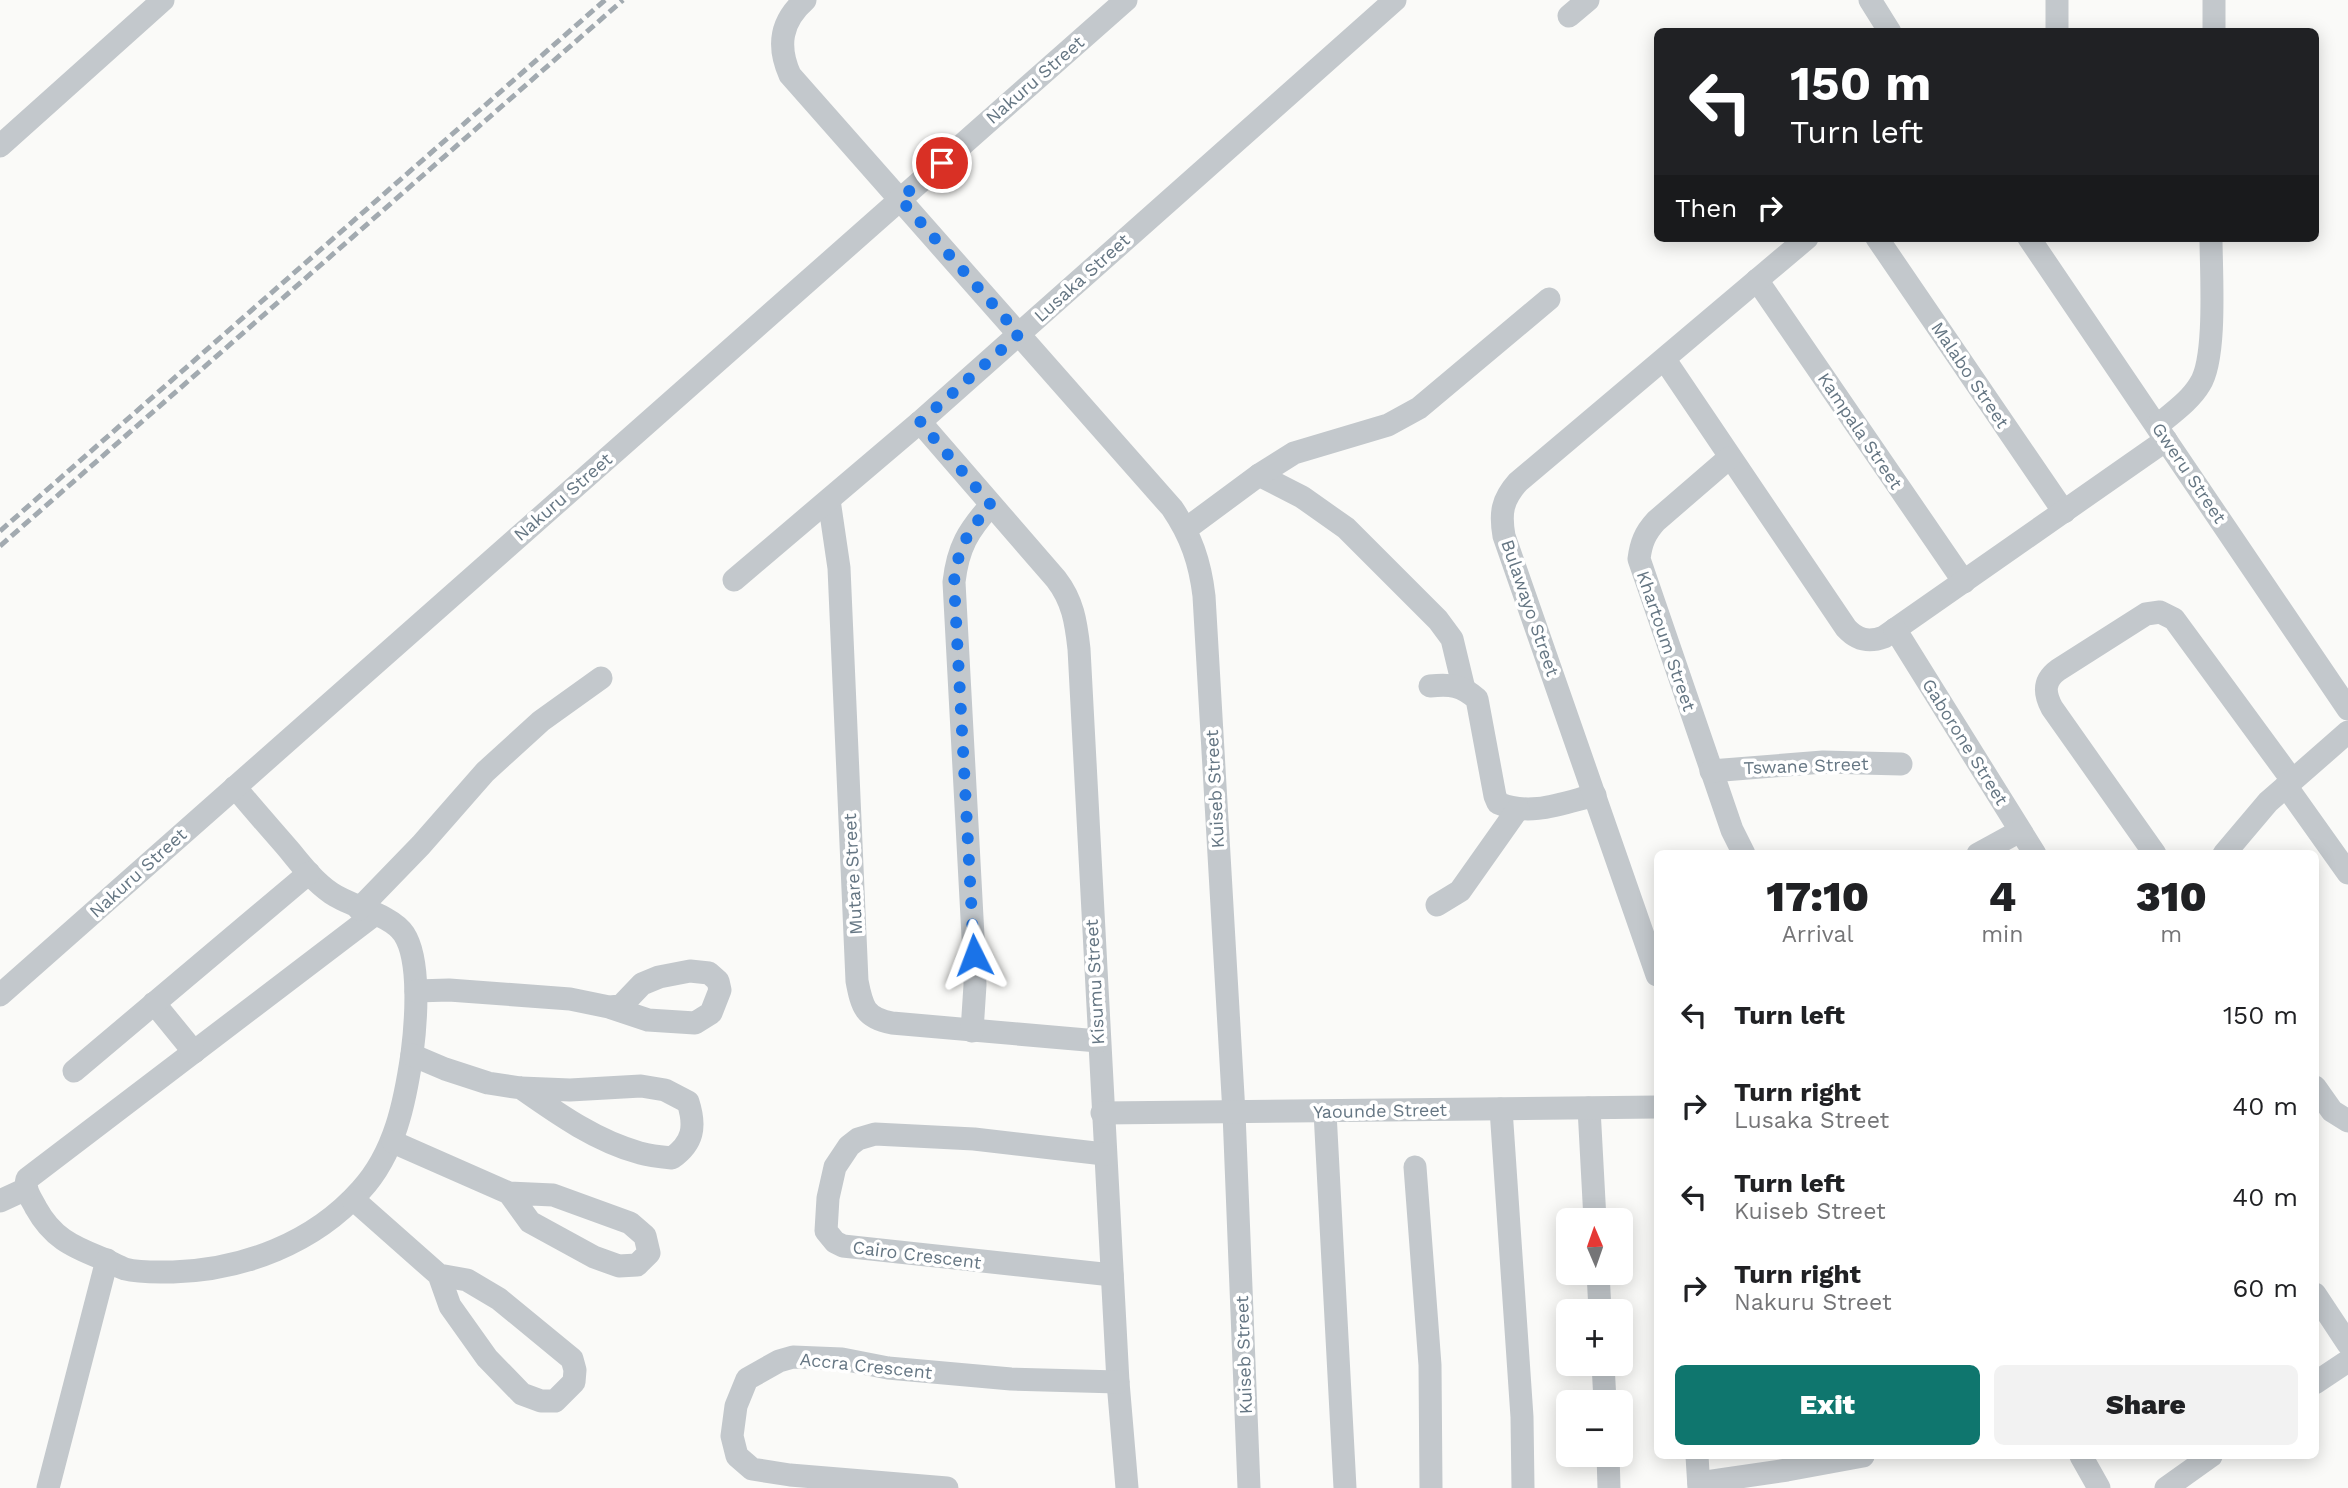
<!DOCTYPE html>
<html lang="en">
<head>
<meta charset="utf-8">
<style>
	:root { --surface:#fff; --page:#f2f2f2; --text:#202124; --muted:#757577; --accent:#0f766e }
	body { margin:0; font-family:"Work Sans",sans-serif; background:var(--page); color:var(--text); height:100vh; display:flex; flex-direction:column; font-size:26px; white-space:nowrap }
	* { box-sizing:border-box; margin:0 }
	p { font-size:23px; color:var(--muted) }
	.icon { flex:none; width:38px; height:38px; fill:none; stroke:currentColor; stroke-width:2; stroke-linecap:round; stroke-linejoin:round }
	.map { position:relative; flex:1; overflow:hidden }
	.side { position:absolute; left:1654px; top:850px; width:665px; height:609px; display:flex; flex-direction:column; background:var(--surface); border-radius:10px; box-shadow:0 4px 18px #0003 }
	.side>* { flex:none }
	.hud { position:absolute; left:1654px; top:28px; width:665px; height:214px; border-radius:10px; box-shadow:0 4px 18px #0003; background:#202124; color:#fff; overflow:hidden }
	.needle { width:46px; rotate:358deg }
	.buttons { position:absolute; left:1556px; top:1208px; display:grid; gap:14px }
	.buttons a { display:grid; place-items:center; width:77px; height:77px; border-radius:10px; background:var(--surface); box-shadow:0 4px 18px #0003; font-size:35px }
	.pin { position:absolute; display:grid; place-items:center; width:60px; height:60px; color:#fff; margin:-30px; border:4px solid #fff; border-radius:50%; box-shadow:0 2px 7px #0007 }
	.me { position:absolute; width:77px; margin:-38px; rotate:357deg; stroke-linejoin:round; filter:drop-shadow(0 0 5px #0008) }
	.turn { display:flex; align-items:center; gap:24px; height:147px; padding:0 21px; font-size:32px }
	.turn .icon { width:91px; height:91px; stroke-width:2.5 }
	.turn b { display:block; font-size:49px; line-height:60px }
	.then { display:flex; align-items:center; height:66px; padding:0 21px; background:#0003; gap:14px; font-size:26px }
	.eta { display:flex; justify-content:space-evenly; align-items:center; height:119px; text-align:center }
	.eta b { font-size:42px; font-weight:800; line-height:49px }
	.cta { display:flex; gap:14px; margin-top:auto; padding:14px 21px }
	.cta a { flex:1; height:80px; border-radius:10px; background:var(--accent); color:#fff; font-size:28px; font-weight:800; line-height:80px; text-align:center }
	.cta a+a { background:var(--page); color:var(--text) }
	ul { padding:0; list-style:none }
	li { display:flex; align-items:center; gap:21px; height:91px; padding:0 21px }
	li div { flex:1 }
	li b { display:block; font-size:26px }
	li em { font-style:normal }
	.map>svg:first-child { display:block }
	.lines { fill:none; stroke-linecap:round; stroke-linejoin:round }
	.minor { stroke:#c3c8cc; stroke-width:23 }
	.rail { stroke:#a2aab0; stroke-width:5; stroke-dasharray:10 5; stroke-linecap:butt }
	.route { stroke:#1a73e8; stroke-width:12; stroke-dasharray:0 21.6 }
	.labels { text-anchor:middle; stroke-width:7; stroke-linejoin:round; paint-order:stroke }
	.street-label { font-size:18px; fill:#657683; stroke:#fff }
</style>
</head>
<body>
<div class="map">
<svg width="2348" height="1488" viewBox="0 0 2348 1488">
	<rect width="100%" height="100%" fill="#fafaf8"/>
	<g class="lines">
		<g class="minor">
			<path d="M805,0C781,21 777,46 790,75L1172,508C1191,536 1200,562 1204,596L1234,1113L1249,1488"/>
			<polyline points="1870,0 1890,32"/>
			<polyline points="1569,16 1588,0"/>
			<polyline points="2057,32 2057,0"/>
			<polyline points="2214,32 2214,0"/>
			<polyline points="0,146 163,0"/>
			<polyline points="1877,238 2064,512"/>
			<polyline points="2029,238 2348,709"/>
			<polyline points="1757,280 1964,582"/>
			<path d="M1665,360L1846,628C1857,640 1868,643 1884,637L2166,440"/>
			<path d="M920,422L1056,579C1073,601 1076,622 1079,649L1118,1382L1127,1488"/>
			<path d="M2157,426C2172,413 2190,401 2200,384C2217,358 2211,271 2211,238"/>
			<path d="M1729,458L1656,521C1645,533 1641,543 1639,559L1732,830L1744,854"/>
			<polyline points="1259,475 1302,497 1346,528 1438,620 1452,639 1464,689"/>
			<path d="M829,500L839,568L857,981C862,1007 865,1018 892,1023L1098,1041"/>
			<polyline points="1186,529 1259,475 1294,453 1388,425 1419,408 1549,299"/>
			<polyline points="734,580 920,422 1395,0"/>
			<polyline points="1895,629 2035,854"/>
			<path d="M1430,686C1451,684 1461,685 1477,699L1495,796L1498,803C1530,817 1563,803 1595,795"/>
			<polyline points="1711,771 1823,762 1901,764"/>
			<polyline points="2286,786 2348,873"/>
			<path d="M235,787C253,809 272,830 290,851C302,866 315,882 331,893C351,907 391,914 404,934C421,960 416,1023 412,1054C405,1102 395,1153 361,1190C314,1243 243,1270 173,1272C158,1272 140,1273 125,1269C117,1266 109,1261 101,1258C71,1246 52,1237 36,1208C31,1198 24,1190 27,1179L375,914"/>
			<polyline points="1978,854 2020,831"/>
			<path d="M2155,854L2052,708C2044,693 2043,681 2058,670L2146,614L2160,612L2174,619L2292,780"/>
			<polyline points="2224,854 2268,802 2348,732"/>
			<polyline points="1437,905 1460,891 1518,809"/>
			<polyline points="359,909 421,845 485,772 541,721 601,678"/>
			<path d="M1657,975L1504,536C1500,513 1502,500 1518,482L1807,238"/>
			<polyline points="416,991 449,990 570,999 609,1007 648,1020 695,1023 711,1013 720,990 718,981 709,973 690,971 659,977 642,984 621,1006 609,1007"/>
			<polyline points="0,995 1126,0"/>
			<polyline points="154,1003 194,1052"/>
			<path d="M972,1031L975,985L974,955L954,582C958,547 968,531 991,505"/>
			<path d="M412,1055L445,1069L488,1083L521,1088L570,1090L641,1086L665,1090L688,1102C696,1127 693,1143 672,1158C661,1157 650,1156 640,1153C596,1141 558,1114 521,1088"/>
			<polyline points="74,1071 309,873"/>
			<polyline points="2315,1087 2332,1111 2348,1121"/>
			<polyline points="1589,1108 1595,1220"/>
			<polyline points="1501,1109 1522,1417 1523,1488"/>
			<polyline points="1325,1112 1345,1488"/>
			<polyline points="1102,1113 1657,1107"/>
			<polyline points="393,1142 509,1193 553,1195 630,1223 645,1236 649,1253 637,1265 619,1266 594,1257 530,1222 509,1193"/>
			<polyline points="1104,1154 974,1139 875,1134 858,1139 849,1146 835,1167 828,1198 826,1231 835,1242 843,1246 1112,1275"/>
			<polyline points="1415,1167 1430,1365 1431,1488"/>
			<polyline points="353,1199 439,1275 467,1280 499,1299 572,1359 575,1370 574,1382 555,1401 541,1401 522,1394 487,1358 450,1306 439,1275"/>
			<polyline points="0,1201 26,1189"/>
			<polyline points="1598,1272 1600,1311"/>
			<polyline points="2315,1294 2348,1344"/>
			<polyline points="1603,1363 1605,1402"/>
			<polyline points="2315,1383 2348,1361"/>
			<polyline points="1608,1454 1609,1488"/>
			<polyline points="1697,1456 1699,1488"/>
			<polyline points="2081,1456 2099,1488"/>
			<polyline points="1699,1483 1787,1470 1863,1456"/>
			<polyline points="48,1488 107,1260"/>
			<polyline points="947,1488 790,1475 752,1469 737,1456 732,1436 736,1406 747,1379 779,1361 793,1357 842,1359 888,1368 1011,1379 1118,1382"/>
			<polyline points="2166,1488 2211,1456"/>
		</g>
		<g class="rail">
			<polyline points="0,531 605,0"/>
			<polyline points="0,546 623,0"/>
		</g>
	</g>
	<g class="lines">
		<path class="route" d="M942,163L900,199L1019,334L920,422L991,505C968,531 958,547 954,582L974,955"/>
	</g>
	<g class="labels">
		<g class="street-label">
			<text transform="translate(1035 80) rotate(-41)" y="6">Nakuru Street</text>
			<text transform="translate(1082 278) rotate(-42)" y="6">Lusaka Street</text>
			<text transform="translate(1970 375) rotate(56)" y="6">Malabo Street</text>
			<text transform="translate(1860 431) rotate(56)" y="6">Kampala Street</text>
			<text transform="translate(2189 473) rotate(56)" y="6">Gweru Street</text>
			<text transform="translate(563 497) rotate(-41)" y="6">Nakuru Street</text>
			<text transform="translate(1530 608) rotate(71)" y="6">Bulawayo Street</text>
			<text transform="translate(1666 641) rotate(71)" y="6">Khartoum Street</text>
			<text transform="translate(1965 742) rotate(58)" y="6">Gaborone Street</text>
			<text transform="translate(1806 766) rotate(-2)" y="6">Tswane Street</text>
			<text transform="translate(1215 789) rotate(-93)" y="6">Kuiseb Street</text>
			<text transform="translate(138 873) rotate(-42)" y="6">Nakuru Street</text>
			<text transform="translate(853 874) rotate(-93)" y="6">Mutare Street</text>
			<text transform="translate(1095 982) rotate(-93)" y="6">Kisumu Street</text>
			<text transform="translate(1380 1111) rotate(-1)" y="6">Yaounde Street</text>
			<text transform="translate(917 1255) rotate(7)" y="6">Cairo Crescent</text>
			<text transform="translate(1244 1355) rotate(-92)" y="6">Kuiseb Street</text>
			<text transform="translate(866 1366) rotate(6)" y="6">Accra Crescent</text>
		</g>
	</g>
</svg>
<div class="buttons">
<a><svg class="needle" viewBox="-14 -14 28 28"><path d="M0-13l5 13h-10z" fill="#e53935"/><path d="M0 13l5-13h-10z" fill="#757577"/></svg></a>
<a>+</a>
<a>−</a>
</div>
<div class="pin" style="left:942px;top:163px;background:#d93025"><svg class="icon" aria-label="arrive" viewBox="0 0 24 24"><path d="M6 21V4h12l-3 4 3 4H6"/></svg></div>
<svg class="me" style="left:974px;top:955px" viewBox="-20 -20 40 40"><path d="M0-17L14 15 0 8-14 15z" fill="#1a73e8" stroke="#fff" stroke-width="4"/></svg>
<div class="hud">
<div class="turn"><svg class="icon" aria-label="left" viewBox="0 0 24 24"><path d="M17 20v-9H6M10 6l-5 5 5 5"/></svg><div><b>150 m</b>Turn left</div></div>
<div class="then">Then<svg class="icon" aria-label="right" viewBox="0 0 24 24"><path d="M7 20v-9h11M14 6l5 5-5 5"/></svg></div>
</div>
<section class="side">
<div class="eta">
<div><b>17:10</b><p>Arrival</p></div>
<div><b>4</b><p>min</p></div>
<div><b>310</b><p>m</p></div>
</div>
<ul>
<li><svg class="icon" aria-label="left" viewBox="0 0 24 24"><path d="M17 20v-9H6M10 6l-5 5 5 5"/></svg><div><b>Turn left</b></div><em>150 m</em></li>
<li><svg class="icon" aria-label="right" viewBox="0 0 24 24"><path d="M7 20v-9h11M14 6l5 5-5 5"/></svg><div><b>Turn right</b><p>Lusaka Street</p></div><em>40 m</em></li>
<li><svg class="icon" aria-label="left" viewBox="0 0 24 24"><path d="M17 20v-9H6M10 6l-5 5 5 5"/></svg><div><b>Turn left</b><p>Kuiseb Street</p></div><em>40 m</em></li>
<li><svg class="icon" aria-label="right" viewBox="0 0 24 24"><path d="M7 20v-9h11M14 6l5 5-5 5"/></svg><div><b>Turn right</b><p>Nakuru Street</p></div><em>60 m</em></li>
</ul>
<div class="cta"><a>Exit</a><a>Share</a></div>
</section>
</div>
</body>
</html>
